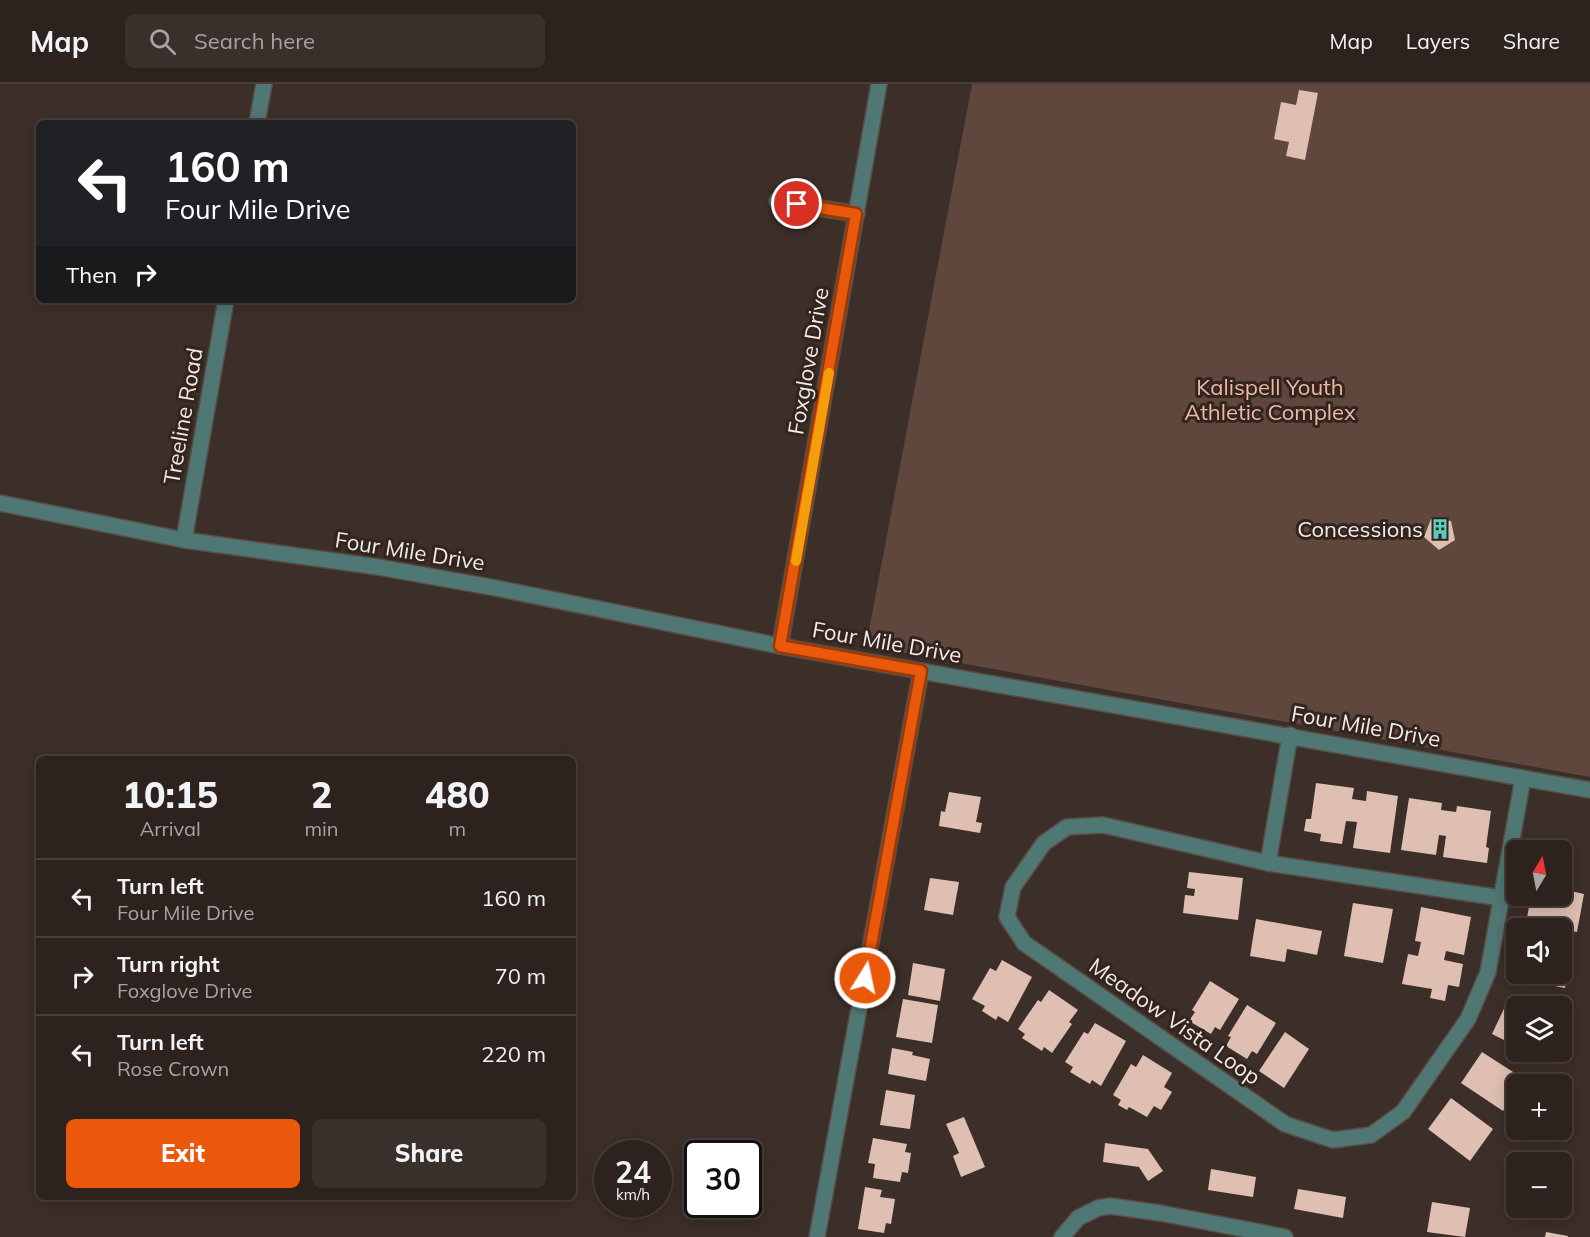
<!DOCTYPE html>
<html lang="en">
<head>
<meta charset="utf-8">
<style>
	:root { --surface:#2d221e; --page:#392f2b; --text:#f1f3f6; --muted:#a7a4a4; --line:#483f3c; --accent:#ea580c }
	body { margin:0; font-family:Mulish,sans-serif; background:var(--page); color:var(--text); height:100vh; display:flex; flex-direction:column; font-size:22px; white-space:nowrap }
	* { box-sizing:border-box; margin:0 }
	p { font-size:20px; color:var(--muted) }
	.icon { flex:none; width:33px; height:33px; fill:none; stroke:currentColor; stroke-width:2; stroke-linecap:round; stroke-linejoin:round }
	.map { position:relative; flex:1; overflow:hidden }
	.drawer { position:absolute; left:36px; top:672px; width:540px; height:444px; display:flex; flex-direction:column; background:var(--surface); border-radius:9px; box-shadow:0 3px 15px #0003,0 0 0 2px var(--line) }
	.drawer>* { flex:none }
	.banner { position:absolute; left:36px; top:36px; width:540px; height:183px; border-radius:9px; box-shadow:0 3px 15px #0003,0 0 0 2px var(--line); background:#202124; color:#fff; overflow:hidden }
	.needle { width:39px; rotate:10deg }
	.buttons { position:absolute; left:1506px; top:756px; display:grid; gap:12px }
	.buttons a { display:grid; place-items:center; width:66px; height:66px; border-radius:9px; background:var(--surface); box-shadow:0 3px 15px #0003,0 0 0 2px var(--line); font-size:30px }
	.speed { position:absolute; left:594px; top:1056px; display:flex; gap:12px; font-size:30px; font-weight:700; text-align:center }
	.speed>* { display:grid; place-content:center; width:78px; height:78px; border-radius:50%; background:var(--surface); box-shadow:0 3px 15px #0003,0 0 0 2px var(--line); line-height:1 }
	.speed small { font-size:15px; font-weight:400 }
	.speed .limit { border:3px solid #111; border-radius:9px; background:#fff; color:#111 }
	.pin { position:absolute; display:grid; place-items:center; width:51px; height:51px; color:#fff; margin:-26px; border:3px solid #fff; border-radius:50%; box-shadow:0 2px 6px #0007 }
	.me { position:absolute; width:66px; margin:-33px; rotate:10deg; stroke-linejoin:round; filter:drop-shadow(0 0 4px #0008) }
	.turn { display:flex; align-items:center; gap:21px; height:126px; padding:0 30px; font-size:27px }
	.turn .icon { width:78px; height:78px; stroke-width:2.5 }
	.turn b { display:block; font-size:42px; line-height:51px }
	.then { display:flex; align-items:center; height:57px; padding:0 30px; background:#0003; gap:12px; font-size:22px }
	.eta { display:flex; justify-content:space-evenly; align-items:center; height:102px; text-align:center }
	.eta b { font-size:36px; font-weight:800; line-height:42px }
	.button { display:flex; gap:12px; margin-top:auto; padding:12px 30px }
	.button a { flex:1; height:69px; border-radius:9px; background:var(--accent); color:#fff; font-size:24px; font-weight:800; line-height:69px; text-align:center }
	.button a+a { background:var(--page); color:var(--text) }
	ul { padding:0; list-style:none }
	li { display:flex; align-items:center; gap:18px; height:78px; padding:0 30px; border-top:2px solid var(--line) }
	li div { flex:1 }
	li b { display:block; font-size:22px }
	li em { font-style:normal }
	header { display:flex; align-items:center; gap:36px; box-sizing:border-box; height:84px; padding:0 30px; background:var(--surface); border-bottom:2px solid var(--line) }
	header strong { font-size:28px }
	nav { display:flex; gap:33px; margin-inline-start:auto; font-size:21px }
	.search { width:420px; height:54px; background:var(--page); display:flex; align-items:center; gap:15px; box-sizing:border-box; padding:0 21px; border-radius:9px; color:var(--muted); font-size:22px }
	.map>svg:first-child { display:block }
	.green { fill:#5f473d }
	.building { fill:#debfb2 }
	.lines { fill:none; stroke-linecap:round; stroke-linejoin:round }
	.minor-casing { stroke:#594c46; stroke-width:18 }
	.minor { stroke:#4f7773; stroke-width:15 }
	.route-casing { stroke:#983908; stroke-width:15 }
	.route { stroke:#ea580c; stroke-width:10 }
	.slow { stroke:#f59e0b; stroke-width:10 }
	.labels { text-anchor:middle; stroke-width:6; stroke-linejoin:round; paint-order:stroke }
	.street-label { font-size:22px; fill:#f4eae6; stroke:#32241e }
	.park-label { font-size:22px; fill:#eeb8a2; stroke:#32241e }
	.poi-label { font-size:22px; fill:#f4eae6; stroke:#32241e; text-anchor:end }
</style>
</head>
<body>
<header>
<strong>Map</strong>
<div class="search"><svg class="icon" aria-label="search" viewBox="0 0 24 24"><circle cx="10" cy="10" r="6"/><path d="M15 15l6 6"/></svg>Search here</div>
<nav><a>Map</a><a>Layers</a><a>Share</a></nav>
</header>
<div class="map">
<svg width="1590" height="1153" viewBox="0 0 1590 1153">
	<rect width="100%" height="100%" fill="#3c2e28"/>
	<polygon class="green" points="972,0 1590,0 1590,693 866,562"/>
	<g class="building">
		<polygon points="1299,6 1318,9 1305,76 1286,72 1289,58 1274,55 1281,18 1296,21"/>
		<polygon points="1431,435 1451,437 1455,456 1439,466 1424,453"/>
		<polygon points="1316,699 1354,704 1352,715 1366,717 1367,707 1398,712 1390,769 1353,764 1357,738 1346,737 1342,760 1320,757 1321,750 1304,747 1306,735 1311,735"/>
		<polygon points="949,708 981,713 976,738 982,739 980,749 939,742 941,727 945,728"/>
		<polygon points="1409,714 1442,719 1441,726 1456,728 1457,722 1491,727 1486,763 1489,764 1487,779 1443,773 1446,752 1439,751 1436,771 1401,766"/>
		<polygon points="1189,788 1243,794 1238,836 1183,829 1185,811 1194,812 1195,805 1187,804"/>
		<polygon points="930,794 959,798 953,831 924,826"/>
		<polygon points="1562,805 1584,810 1577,848 1526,839 1531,812 1562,812"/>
		<polygon points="1353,819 1393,825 1383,879 1344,872"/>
		<polygon points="1421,823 1471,833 1464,871 1446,867 1444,876 1463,880 1459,903 1448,901 1445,917 1430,914 1432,905 1402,900 1408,870 1418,872 1421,858 1415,857"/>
		<polygon points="1256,835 1322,847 1317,871 1287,865 1285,878 1250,872"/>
		<polygon points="1562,864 1572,866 1565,904 1518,895 1519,890 1562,890"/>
		<polygon points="1002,876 1032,893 1008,938 998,932 996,936 982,927 985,922 972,915 990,884 996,887"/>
		<polygon points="913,879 945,885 940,917 908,911"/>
		<polygon points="1210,897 1239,915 1220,946 1215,943 1211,950 1189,937 1195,928 1192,926"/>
		<polygon points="1049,906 1078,926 1069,938 1072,940 1052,969 1044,963 1042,967 1022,954 1025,950 1018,945 1038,916 1041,918"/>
		<polygon points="903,915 938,921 932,959 896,953"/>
		<polygon points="1508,916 1522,922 1516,922 1516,962 1492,950"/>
		<polygon points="1247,921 1276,939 1257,970 1252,967 1247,975 1226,962 1231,953 1228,952"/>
		<polygon points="1095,939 1126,957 1101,1002 1092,996 1090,1000 1070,988 1073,983 1065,978 1084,948 1088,950"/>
		<polygon points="1285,948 1309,965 1284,1004 1259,987"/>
		<polygon points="892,964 913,968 912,971 930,975 926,997 888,990"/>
		<polygon points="1482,968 1524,995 1521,1000 1516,1000 1516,1007 1503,1027 1461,999"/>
		<polygon points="1143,971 1172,989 1164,1003 1172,1008 1161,1026 1154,1022 1147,1033 1129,1023 1127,1026 1118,1021 1121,1016 1113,1011 1131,980 1136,983"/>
		<polygon points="886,1006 915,1011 910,1045 880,1041"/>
		<polygon points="1451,1014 1493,1045 1470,1077 1428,1045"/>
		<polygon points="964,1033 985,1083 961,1093 953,1072 959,1069 946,1040"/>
		<polygon points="873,1054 907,1060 905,1068 911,1069 908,1089 902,1088 900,1098 873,1094 875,1080 868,1079"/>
		<polygon points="1105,1059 1148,1065 1163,1087 1148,1097 1139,1083 1103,1078"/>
		<polygon points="1211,1085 1256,1093 1253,1113 1208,1106"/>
		<polygon points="865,1103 882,1106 880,1113 895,1115 891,1140 886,1139 884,1149 858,1145"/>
		<polygon points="1298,1105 1346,1113 1343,1134 1294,1125"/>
		<polygon points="1432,1118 1470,1124 1465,1153 1427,1148"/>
		<polygon points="1546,1148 1568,1152 1568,1153 1545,1153"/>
	</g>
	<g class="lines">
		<g class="minor-casing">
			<g id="minor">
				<polyline points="257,39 264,0"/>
				<polyline points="777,117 857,130"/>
				<polyline points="0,419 184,456 378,483 496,504 780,562 1590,706"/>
				<polyline points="184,456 226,216"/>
				<polyline points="780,562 879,0"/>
				<polyline points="1268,779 1290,651"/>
				<polyline points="1501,814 1268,779 1103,741 1067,743 1044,759 1013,803 1007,833 1024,859 1285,1040 1333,1056 1371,1051 1403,1028 1468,935 1488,888 1523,694"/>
				<polyline points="817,1153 921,587"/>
				<polyline points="1062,1153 1078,1134 1098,1124 1110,1122 1160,1129 1285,1153"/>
			</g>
		</g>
		<use href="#minor" class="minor"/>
	</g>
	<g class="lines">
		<g class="route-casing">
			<polyline id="route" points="797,120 856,130 780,562 921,587 865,894"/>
		</g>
		<use href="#route" class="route"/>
		<polyline class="slow" points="796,477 829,289"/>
	</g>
	<defs>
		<g id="building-bare" transform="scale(1.62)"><path d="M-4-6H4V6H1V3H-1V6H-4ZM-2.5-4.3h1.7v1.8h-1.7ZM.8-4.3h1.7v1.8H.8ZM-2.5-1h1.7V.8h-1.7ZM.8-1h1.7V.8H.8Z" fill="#55cec5" stroke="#32241e" stroke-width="2.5" paint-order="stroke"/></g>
	</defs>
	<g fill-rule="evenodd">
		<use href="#building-bare" x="1440" y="445"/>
	</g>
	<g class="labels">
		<g class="street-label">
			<text transform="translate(808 277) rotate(-80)" y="8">Foxglove Drive</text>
			<text transform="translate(183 332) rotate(-80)" y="8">Treeline Road</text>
			<text transform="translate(410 467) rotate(9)" y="8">Four Mile Drive</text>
			<text transform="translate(887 558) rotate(10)" y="8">Four Mile Drive</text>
			<text transform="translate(1366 642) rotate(10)" y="8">Four Mile Drive</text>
			<text transform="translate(1175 937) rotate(35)" y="8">Meadow Vista Loop</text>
		</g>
		<g class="park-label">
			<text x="1270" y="311">Kalispell Youth<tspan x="1270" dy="25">Athletic Complex</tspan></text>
		</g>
		<g class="poi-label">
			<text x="1423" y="453">Concessions</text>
		</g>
	</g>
</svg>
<div class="buttons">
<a><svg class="needle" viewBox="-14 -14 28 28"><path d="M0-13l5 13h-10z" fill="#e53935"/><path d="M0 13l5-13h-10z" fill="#a7a4a4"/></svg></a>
<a><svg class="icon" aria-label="sound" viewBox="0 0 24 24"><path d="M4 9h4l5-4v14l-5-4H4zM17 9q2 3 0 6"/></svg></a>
<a><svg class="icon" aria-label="layers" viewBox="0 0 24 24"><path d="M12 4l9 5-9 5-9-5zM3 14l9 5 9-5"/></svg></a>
<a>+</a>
<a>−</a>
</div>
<div class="speed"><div>24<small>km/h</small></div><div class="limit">30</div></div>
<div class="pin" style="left:797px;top:120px;background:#d93025"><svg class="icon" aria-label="arrive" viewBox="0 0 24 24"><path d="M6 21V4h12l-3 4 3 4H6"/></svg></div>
<svg class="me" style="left:865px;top:894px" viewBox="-20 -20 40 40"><circle r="17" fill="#ea580c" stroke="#fff" stroke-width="3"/><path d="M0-11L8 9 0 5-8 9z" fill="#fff"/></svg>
<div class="banner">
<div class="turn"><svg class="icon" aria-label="left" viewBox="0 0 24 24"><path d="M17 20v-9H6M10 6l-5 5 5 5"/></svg><div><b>160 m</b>Four Mile Drive</div></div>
<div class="then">Then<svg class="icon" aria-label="right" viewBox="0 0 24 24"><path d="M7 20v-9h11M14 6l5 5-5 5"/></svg></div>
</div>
<section class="drawer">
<div class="eta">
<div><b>10:15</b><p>Arrival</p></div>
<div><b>2</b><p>min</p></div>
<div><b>480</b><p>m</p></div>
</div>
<ul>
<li><svg class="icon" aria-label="left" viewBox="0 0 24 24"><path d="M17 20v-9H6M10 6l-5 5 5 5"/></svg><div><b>Turn left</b><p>Four Mile Drive</p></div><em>160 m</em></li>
<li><svg class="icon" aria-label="right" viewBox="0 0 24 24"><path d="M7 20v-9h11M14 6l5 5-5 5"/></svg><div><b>Turn right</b><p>Foxglove Drive</p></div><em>70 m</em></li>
<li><svg class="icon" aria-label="left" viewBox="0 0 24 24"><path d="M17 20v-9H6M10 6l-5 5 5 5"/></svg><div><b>Turn left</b><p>Rose Crown</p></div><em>220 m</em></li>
</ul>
<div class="button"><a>Exit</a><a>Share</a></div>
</section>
</div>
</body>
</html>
